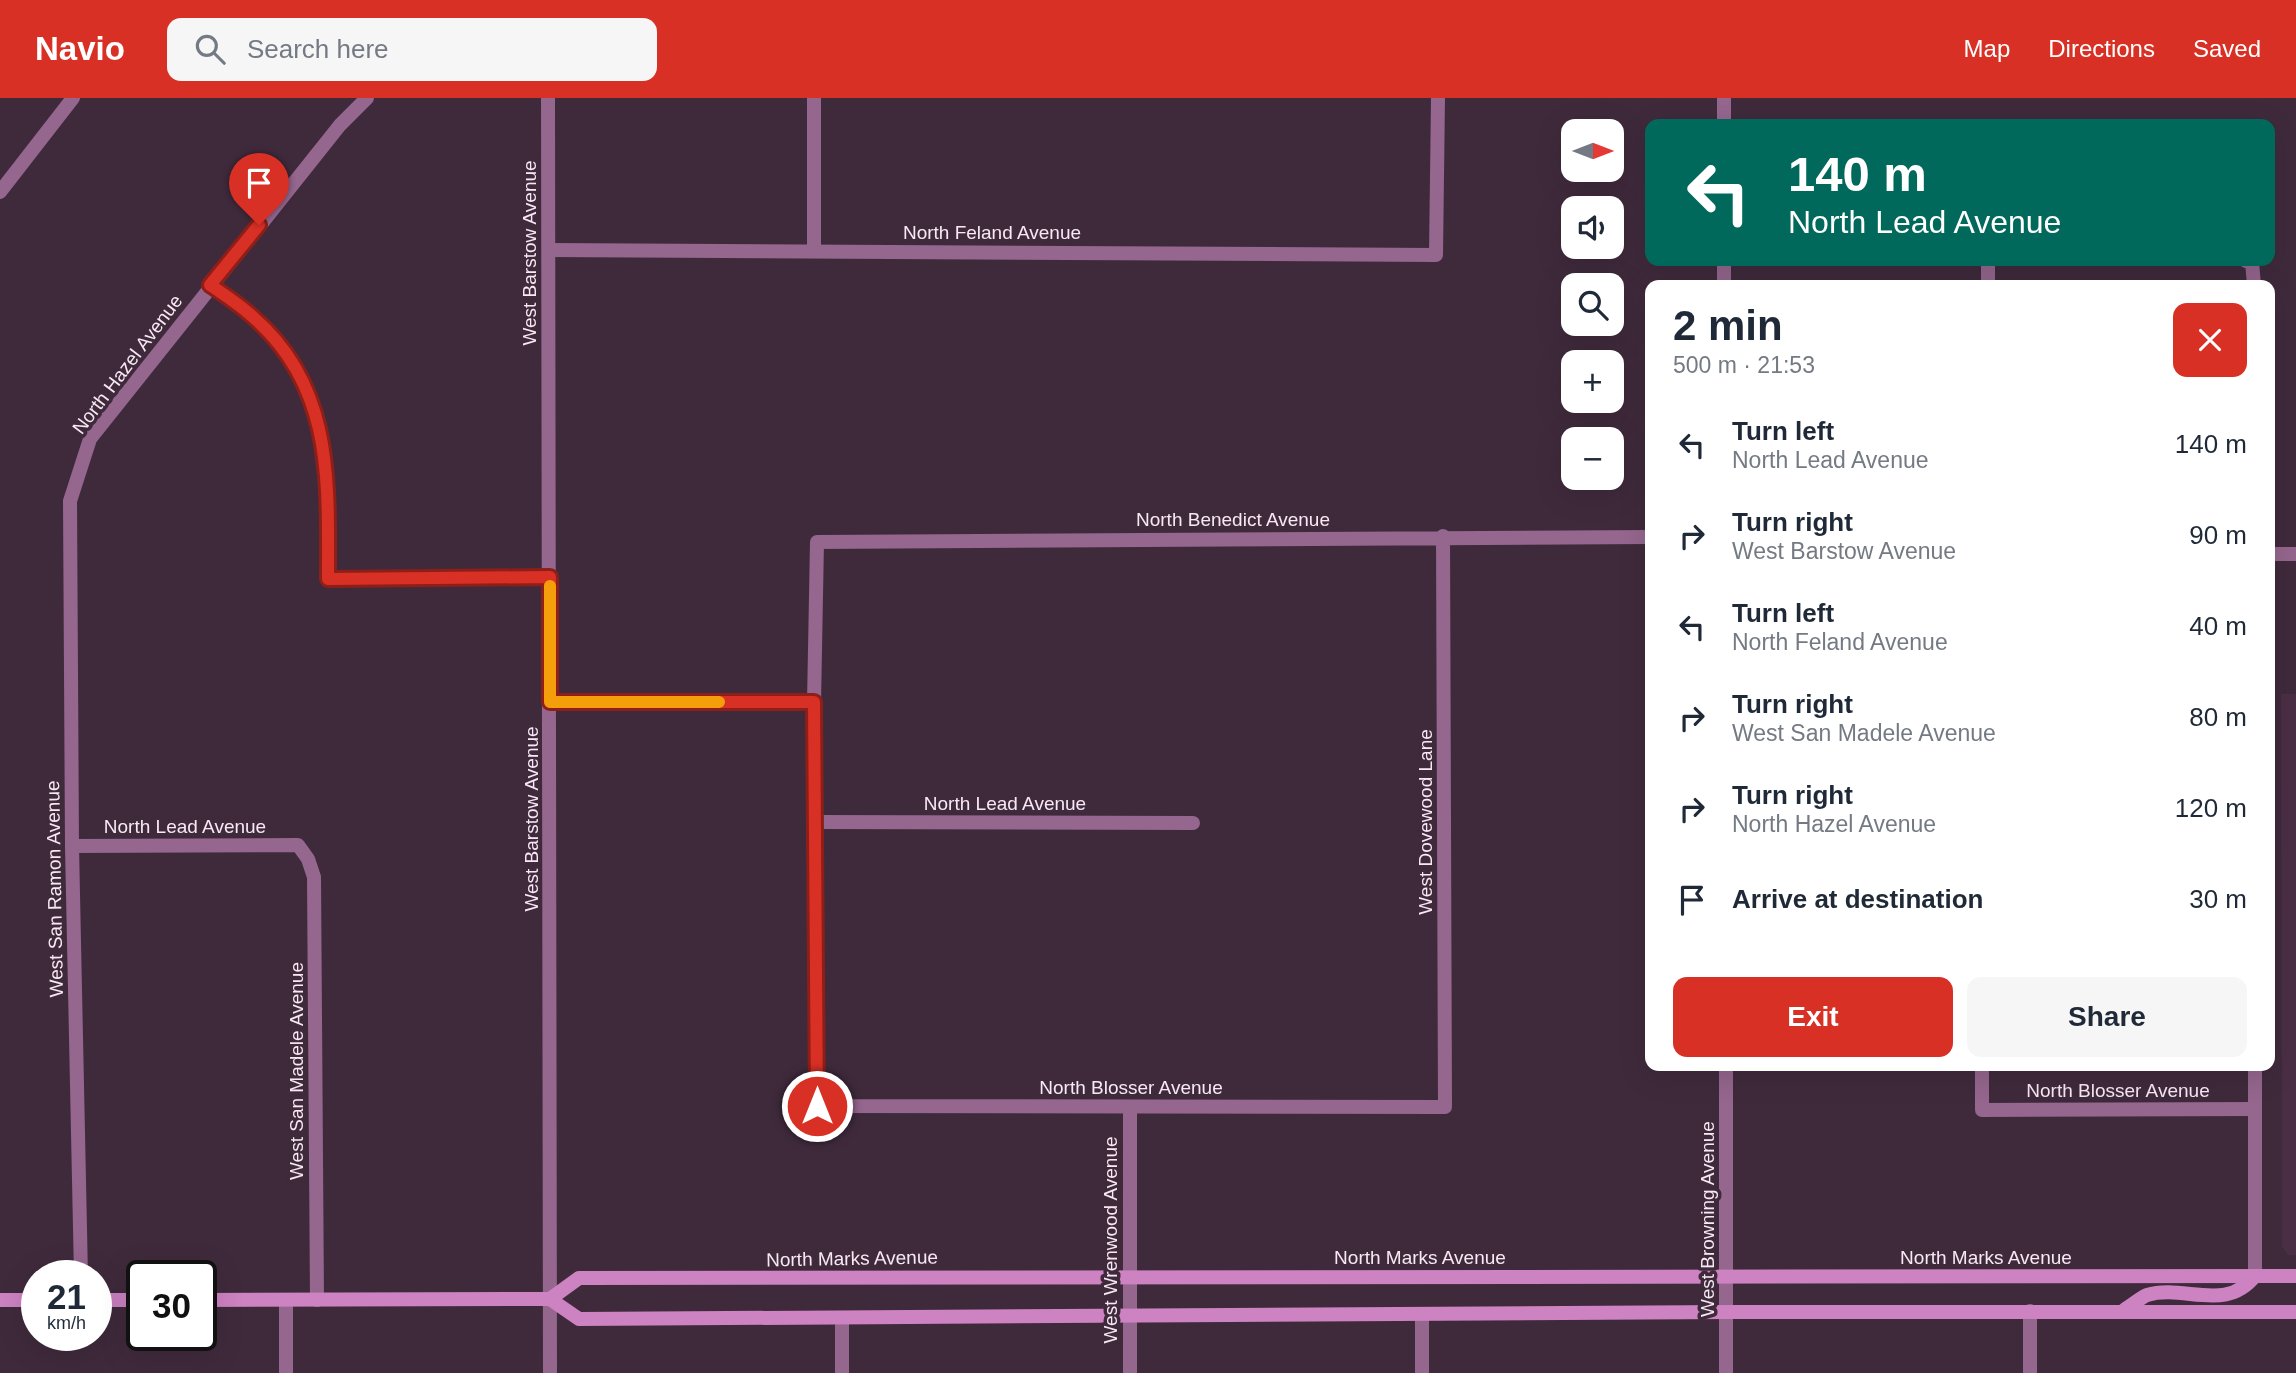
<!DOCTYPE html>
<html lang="en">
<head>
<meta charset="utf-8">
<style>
	:root { --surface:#fff; --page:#f6f6f7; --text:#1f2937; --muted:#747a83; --accent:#d93025 }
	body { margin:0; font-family:Arial,sans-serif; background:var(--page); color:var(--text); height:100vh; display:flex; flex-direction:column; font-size:26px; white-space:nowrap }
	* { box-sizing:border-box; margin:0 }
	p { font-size:23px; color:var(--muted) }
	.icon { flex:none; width:38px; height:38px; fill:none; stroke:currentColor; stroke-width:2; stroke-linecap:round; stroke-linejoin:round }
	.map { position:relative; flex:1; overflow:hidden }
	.details { position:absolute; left:1645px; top:182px; width:630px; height:791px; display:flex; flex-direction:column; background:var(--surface); border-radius:14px; box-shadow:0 7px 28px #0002 }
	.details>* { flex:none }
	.top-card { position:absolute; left:1645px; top:21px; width:630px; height:147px; border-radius:14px; box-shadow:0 7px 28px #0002; background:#00695c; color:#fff; overflow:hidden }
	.needle { width:46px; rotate:90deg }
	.buttons { position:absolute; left:1561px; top:21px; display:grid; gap:14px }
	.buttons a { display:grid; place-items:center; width:63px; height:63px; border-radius:14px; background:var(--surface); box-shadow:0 7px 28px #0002; font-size:35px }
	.speed { position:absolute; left:21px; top:1162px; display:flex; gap:14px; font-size:35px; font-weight:700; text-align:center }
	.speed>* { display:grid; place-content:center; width:91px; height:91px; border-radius:50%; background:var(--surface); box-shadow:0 7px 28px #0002; line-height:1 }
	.speed small { font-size:18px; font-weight:400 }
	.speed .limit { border:4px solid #111; border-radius:10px; background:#fff; color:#111 }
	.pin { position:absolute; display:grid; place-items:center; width:60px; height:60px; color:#fff; margin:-72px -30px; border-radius:50% 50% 50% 0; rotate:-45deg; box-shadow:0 0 7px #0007 }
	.pin .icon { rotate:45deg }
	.me { position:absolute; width:77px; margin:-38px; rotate:0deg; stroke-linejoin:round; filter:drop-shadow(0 0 5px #0008) }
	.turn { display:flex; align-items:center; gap:24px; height:147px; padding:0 28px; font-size:32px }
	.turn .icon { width:91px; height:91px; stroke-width:2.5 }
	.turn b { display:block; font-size:49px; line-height:60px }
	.round { display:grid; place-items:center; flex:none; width:74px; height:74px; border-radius:14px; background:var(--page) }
	.head { display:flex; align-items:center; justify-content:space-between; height:119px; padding:0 28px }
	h1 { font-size:42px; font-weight:700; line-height:52px }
	.action { display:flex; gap:14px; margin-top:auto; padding:14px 28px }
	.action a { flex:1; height:80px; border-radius:14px; background:var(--accent); color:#fff; font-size:28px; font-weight:700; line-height:80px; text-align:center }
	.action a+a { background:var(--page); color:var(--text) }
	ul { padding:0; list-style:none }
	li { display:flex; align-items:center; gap:21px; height:91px; padding:0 28px }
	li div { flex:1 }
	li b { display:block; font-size:26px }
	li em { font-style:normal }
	header { display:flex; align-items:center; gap:42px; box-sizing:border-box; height:98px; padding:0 35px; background:var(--accent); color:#fff }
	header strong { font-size:33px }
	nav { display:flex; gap:38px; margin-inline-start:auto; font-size:24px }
	.search { width:490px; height:63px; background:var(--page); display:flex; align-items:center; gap:18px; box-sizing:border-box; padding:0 24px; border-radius:14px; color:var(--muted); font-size:26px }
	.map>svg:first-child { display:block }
	.built { fill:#4a2e45 }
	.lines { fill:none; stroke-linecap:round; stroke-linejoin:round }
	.minor { stroke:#95668e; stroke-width:14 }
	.secondary { stroke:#cd82c2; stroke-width:14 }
	.route-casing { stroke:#8d1f18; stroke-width:18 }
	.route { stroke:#d93025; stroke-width:12 }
	.slow { stroke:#f59e0b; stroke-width:12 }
	.labels { text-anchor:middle; stroke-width:7; stroke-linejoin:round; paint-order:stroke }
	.street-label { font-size:19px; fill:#f7e8f4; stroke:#3f2a3c }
</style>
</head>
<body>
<header>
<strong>Navio</strong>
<div class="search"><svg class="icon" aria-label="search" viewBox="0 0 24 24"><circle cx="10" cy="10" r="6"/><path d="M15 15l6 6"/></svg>Search here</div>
<nav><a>Map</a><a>Directions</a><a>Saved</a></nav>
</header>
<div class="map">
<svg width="2296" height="1275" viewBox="0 0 2296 1275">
	<rect width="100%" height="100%" fill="#3f2a3c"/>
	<polygon class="built" points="2281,596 2296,596 2296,1157 2288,1157 2282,1148"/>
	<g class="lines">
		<g class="minor">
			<polyline points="548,0 550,1275"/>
			<polyline points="1724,26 1724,0"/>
			<polyline points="0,94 73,0"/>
			<polyline points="549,152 1436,157 1438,0"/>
			<polyline points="814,152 814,0"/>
			<polyline points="1724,163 1724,187"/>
			<polyline points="2246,163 2252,164 2254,187"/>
			<path d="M210,187C225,197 240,207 253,219C335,289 328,384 328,481L550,479"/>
			<polyline points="1988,187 1988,163"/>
			<polyline points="1443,438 1445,1009 817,1008 814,605 817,444 1650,439"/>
			<polyline points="2270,456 2296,456"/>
			<polyline points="550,604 814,605"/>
			<polyline points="817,724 1193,725"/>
			<polyline points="72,748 298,747 308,761 314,779 317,1202"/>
			<polyline points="1726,968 1726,1275"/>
			<polyline points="1982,968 1982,1012 2255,1011"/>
			<polyline points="81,1178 72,748 70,403 90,341 340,27 367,0"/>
			<polyline points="2255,1178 2255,968"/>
			<polyline points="286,1202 286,1275"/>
			<polyline points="2030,1213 2030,1275"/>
			<polyline points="1422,1217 1422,1275"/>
			<polyline points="842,1220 842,1275"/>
			<polyline points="1130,1275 1130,1009"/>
		</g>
		<g class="secondary">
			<polyline points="550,1201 579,1180 2296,1178"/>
			<polyline points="0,1202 37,1202"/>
			<polyline points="96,1202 142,1202"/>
			<polyline points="201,1202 550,1201 579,1221 1726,1214 2296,1214"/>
			<path d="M2124,1212C2131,1208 2140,1200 2147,1197C2184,1186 2226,1215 2255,1178"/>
		</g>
	</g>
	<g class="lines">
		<g class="route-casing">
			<path id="route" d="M259,127L210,187C225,197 240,207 253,219C334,289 328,384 328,481L550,479V604H814L817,1008"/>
		</g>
		<use href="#route" class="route"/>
		<polyline class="slow" points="550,488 550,604 719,604"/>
	</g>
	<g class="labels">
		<g class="street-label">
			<text x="992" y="141">North Feland Avenue</text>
			<text transform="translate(529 155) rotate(-90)" y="7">West Barstow Avenue</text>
			<text transform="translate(127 266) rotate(-53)" y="7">North Hazel Avenue</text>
			<text x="1233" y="428">North Benedict Avenue</text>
			<text x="1005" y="712">North Lead Avenue</text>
			<text transform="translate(531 721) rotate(-90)" y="7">West Barstow Avenue</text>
			<text transform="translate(1425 724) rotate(-90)" y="7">West Dovewood Lane</text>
			<text x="185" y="735">North Lead Avenue</text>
			<text transform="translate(54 791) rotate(-91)" y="7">West San Ramon Avenue</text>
			<text transform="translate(296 973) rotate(-90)" y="7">West San Madele Avenue</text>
			<text x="1131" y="996">North Blosser Avenue</text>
			<text x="2118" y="999">North Blosser Avenue</text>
			<text transform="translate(1707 1121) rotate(-90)" y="7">West Browning Avenue</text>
			<text transform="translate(1110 1142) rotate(-90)" y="7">West Wrenwood Avenue</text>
			<text x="1420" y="1166">North Marks Avenue</text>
			<text x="1986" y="1166">North Marks Avenue</text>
			<text transform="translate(852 1160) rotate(-1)" y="7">North Marks Avenue</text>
		</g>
	</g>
</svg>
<div class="buttons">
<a><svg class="needle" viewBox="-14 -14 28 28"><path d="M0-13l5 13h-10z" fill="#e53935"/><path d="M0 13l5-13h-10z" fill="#747a83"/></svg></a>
<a><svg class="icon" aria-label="sound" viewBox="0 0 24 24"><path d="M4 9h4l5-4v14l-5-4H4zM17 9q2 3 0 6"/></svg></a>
<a><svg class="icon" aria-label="search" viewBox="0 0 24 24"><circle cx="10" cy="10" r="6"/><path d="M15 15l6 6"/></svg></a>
<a>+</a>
<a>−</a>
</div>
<div class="speed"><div>21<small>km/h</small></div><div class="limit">30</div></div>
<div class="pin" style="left:259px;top:127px;background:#d93025"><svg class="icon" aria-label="arrive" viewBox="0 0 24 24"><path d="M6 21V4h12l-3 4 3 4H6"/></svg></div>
<svg class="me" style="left:817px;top:1008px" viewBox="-20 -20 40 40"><circle r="17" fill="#d93025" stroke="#fff" stroke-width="3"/><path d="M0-11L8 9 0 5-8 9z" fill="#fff"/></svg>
<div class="top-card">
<div class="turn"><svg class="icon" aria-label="left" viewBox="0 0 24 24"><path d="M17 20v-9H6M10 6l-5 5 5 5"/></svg><div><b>140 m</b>North Lead Avenue</div></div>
</div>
<section class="details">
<div class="head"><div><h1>2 min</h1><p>500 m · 21:53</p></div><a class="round" style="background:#d93025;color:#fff"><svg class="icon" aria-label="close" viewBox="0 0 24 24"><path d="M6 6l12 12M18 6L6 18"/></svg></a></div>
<ul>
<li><svg class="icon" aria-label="left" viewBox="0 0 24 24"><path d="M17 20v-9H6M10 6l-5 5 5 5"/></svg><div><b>Turn left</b><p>North Lead Avenue</p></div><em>140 m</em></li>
<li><svg class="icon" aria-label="right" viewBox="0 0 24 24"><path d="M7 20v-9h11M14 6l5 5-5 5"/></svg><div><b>Turn right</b><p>West Barstow Avenue</p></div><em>90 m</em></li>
<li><svg class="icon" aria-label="left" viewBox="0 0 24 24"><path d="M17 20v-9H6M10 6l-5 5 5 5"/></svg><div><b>Turn left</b><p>North Feland Avenue</p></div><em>40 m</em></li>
<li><svg class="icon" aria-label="right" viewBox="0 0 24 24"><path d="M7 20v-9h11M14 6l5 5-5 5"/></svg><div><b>Turn right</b><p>West San Madele Avenue</p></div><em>80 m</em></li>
<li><svg class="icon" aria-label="right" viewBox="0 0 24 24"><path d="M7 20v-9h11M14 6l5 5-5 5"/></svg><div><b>Turn right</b><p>North Hazel Avenue</p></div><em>120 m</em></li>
<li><svg class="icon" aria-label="arrive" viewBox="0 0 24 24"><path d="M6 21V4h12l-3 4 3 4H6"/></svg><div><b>Arrive at destination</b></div><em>30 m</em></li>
</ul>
<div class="action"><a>Exit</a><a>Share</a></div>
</section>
</div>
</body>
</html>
